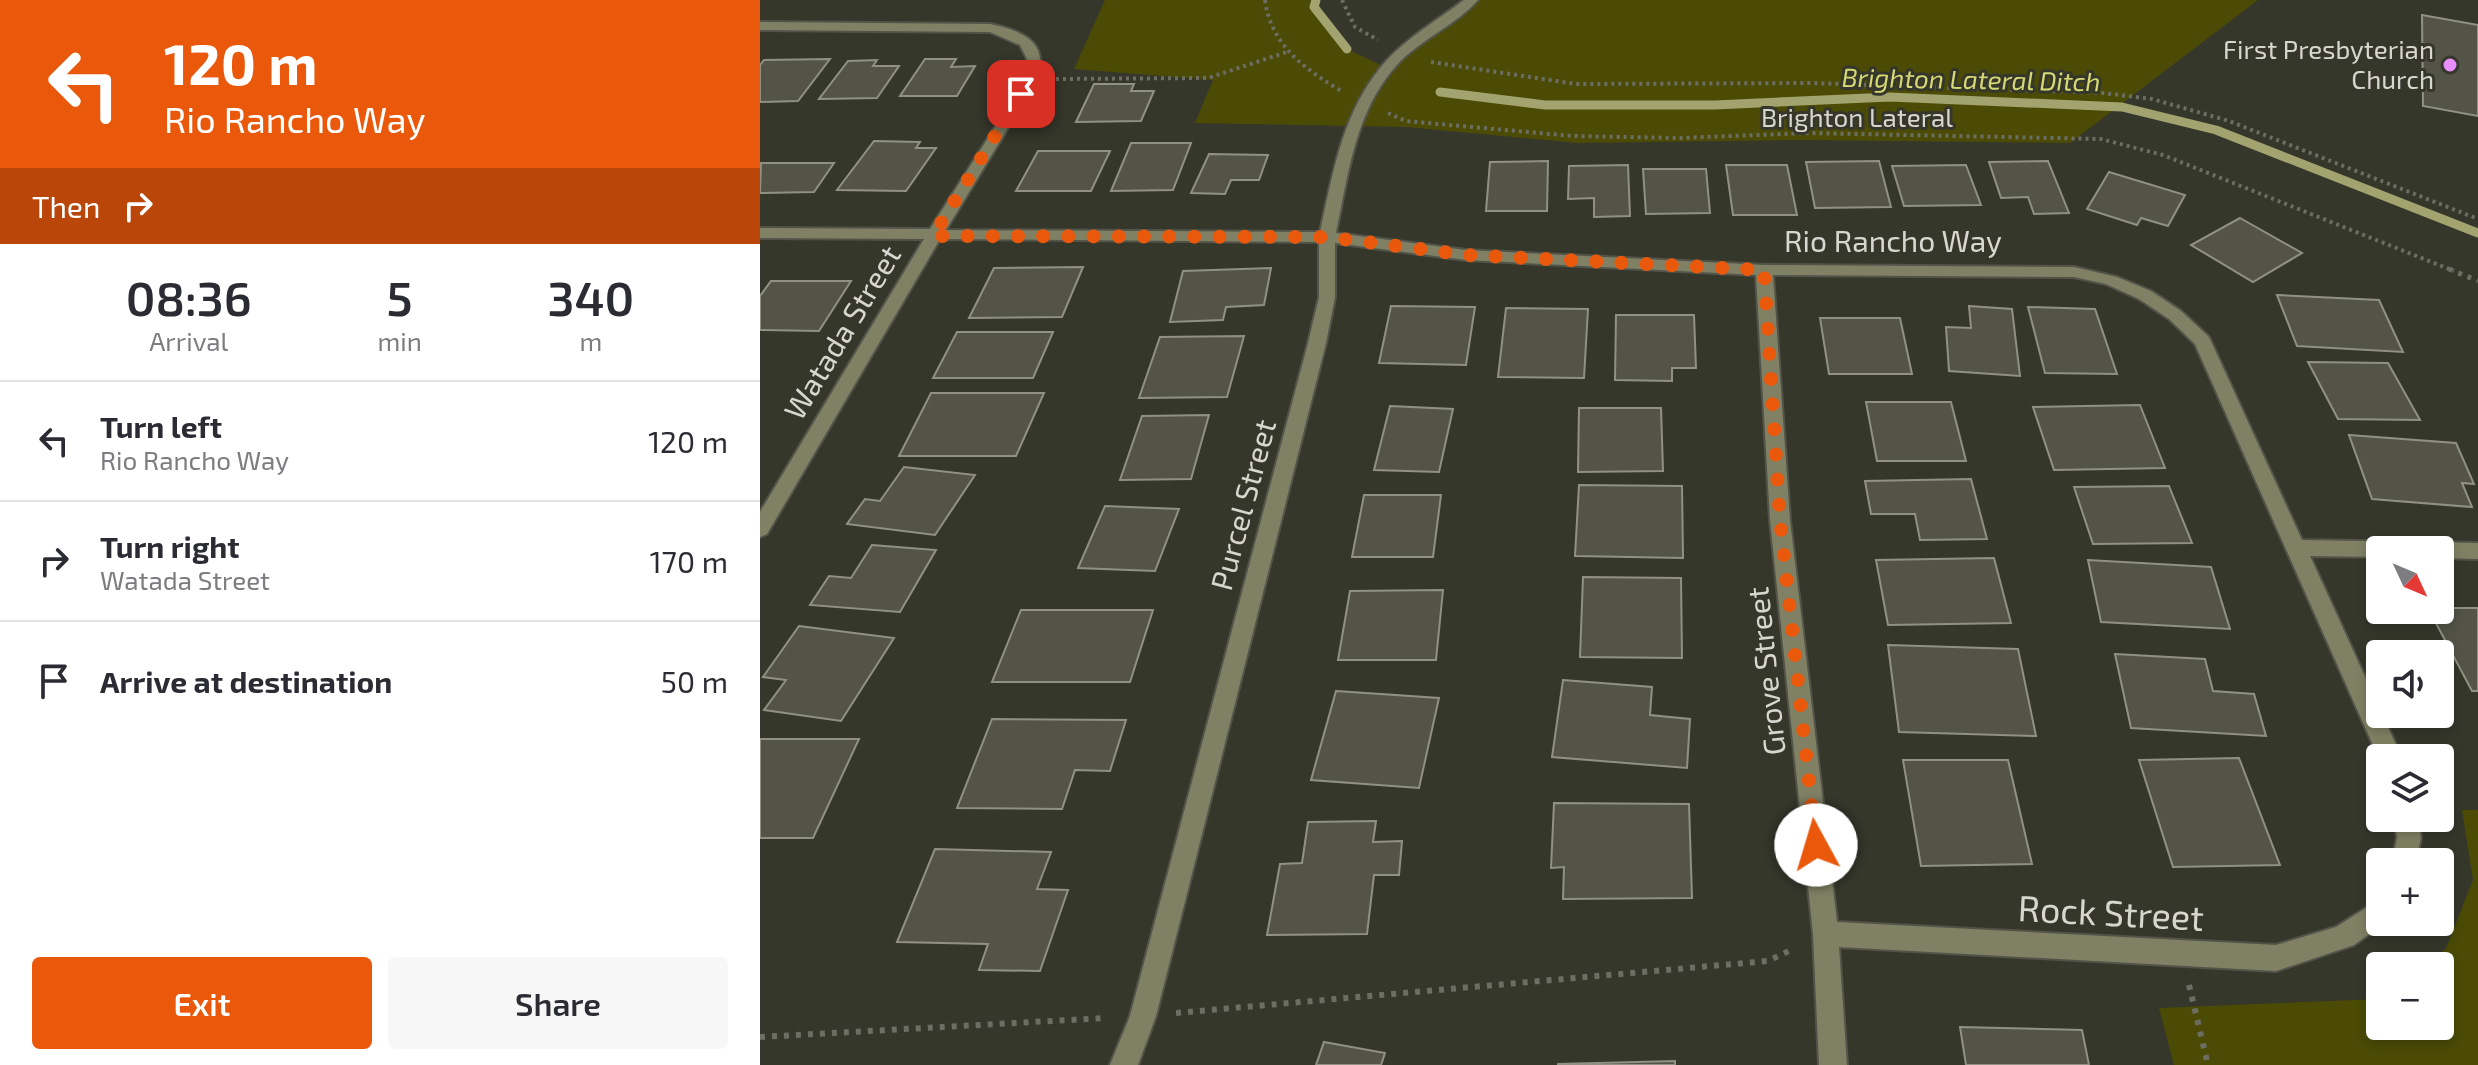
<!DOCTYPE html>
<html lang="en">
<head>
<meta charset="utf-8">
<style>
	:root { --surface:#fff; --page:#f7f7f7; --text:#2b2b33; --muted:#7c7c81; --line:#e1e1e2; --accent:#ea580c }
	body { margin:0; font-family:"Exo 2",sans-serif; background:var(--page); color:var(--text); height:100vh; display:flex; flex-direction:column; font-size:30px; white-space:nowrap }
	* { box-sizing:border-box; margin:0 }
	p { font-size:26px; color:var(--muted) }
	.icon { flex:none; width:44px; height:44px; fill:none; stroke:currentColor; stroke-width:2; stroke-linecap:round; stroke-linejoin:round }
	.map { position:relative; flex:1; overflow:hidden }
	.sheet { display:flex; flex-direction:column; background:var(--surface); width:760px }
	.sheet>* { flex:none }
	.top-card { background:#ea580c; color:#fff; overflow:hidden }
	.needle { width:52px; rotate:134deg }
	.controls { position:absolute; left:1606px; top:536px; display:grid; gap:16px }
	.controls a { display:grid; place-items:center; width:88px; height:88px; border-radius:8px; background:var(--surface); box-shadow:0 4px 12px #0003; font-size:40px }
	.pin { position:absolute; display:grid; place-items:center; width:68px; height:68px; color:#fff; margin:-34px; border-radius:16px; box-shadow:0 4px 12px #0006 }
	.me { position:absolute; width:88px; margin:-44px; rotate:354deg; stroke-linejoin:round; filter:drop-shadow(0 0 6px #0008) }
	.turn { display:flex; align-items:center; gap:28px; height:168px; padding:0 32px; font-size:36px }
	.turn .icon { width:104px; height:104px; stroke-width:2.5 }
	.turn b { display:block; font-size:56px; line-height:68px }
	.then { display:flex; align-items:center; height:76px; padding:0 32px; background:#0003; gap:16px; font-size:30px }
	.eta { display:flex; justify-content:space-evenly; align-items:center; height:136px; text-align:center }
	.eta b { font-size:48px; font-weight:600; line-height:56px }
	.cta { display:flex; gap:16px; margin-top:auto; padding:16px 32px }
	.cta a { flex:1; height:92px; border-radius:8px; background:var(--accent); color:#fff; font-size:32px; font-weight:600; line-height:92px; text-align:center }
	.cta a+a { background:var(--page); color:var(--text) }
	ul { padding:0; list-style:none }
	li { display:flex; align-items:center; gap:24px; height:120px; padding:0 32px; border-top:2px solid var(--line) }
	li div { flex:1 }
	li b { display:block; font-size:30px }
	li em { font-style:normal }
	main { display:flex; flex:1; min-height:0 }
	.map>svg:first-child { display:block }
	.green { fill:#4b4b06 }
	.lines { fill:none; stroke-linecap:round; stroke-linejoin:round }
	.stream { stroke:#a2a36f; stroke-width:9 }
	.building { fill:#535447; stroke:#909183; stroke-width:2 }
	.minor-casing { stroke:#535449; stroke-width:4 }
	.path-far2 { stroke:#6c6d63; stroke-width:4; stroke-dasharray:3 4; stroke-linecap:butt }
	.path-far1 { stroke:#6c6d63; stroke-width:5; stroke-dasharray:4 6; stroke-linecap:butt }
	.path { stroke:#6c6d63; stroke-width:6; stroke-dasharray:5 7; stroke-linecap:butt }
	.minor { fill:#808164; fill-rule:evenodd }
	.route { stroke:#ea580c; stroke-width:14; stroke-dasharray:0 25.2 }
	.poi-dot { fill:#e98efe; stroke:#36372b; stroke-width:3 }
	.labels { text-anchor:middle; stroke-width:6; stroke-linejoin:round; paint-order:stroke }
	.far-poi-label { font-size:26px; fill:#d7d7d0; stroke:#36372b; text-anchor:end }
	.far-water-label { font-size:26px; font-style:italic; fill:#d6d874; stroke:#36372b }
	.far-street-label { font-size:26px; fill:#d7d7d0; stroke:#36372b }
	.street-label { font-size:30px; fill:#d7d7d0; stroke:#36372b }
	.near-street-label { font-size:36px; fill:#d7d7d0; stroke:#36372b }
</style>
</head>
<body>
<main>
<section class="sheet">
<div class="top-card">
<div class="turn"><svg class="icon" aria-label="left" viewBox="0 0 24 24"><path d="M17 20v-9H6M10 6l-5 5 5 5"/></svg><div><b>120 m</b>Rio Rancho Way</div></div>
<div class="then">Then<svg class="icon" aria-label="right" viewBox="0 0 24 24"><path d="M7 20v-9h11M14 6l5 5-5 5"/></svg></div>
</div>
<div class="eta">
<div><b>08:36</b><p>Arrival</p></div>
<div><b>5</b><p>min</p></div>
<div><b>340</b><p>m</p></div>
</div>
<ul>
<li><svg class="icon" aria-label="left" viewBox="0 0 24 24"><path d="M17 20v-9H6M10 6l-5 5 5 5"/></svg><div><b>Turn left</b><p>Rio Rancho Way</p></div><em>120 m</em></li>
<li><svg class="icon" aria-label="right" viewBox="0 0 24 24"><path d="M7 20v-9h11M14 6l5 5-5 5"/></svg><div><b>Turn right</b><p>Watada Street</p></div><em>170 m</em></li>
<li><svg class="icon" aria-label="arrive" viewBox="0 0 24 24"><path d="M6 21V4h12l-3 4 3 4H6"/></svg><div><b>Arrive at destination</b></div><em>50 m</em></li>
</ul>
<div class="cta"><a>Exit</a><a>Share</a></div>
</section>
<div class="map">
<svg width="1718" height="1065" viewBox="0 0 1718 1065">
	<rect width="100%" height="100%" fill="#36372b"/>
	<g class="green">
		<polygon points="345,0 556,0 554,7 587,49 627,68 712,0 1498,0 1310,143 1043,140 817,143 647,127 435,123 453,80 314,69"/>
		<polygon points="1702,810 1718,810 1718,1065 1414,1065 1399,1008 1620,999 1620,1026 1680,1026 1680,966 1668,966 1686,948 1713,880"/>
	</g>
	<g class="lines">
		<g class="stream">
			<polyline points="556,0 554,7 587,49"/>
			<polyline points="680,92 785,105 955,105 1130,97 1362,107 1456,130 1718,233"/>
		</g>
	</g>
	<g class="building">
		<polygon points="1662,15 1718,25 1718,116 1663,106"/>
		<polygon points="70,59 38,101 0,102 0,65 4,60"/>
		<polygon points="165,59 196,59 191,67 215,66 197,96 140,96"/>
		<polygon points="117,60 113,66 139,66 117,98 59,99 88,61"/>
		<polygon points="334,84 374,84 371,91 394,91 381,121 316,122"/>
		<polygon points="114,141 160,142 156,148 176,148 146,191 77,190"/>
		<polygon points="371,143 431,143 413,190 351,191"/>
		<polygon points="278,151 350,151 331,191 256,191"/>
		<polygon points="449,154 508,155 499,180 471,180 465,194 431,193"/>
		<polygon points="788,161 787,211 726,211 730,162"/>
		<polygon points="1119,161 1131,207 1055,208 1046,162"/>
		<polygon points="1288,161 1309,213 1274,214 1268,197 1241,198 1229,162"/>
		<polygon points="1,163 74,163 54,192 0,193"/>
		<polygon points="868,165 870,216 834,217 834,198 808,199 809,166"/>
		<polygon points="966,165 1027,165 1037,215 973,215"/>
		<polygon points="1206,165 1221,205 1144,206 1132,166"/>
		<polygon points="883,169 946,169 950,213 886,214"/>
		<polygon points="1349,172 1425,195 1408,226 1381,218 1377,225 1327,209"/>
		<polygon points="1480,218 1542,253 1493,282 1431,245"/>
		<polygon points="323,267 302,317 209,318 234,268"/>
		<polygon points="511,268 504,305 466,307 463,320 410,322 423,271"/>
		<polygon points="11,281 91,281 59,331 0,330 0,296"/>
		<polygon points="1517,295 1619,300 1643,352 1537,346"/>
		<polygon points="631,306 715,307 706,365 619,363"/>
		<polygon points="1209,306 1252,309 1260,376 1189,371 1186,327 1211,328"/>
		<polygon points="1268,307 1335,309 1357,374 1285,373"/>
		<polygon points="746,308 828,309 824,378 738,377"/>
		<polygon points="856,315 934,315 936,368 912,368 912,381 855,380"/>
		<polygon points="1060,318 1140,318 1152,374 1069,374"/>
		<polygon points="197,332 293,332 273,378 173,378"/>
		<polygon points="484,336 467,397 379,398 400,337"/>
		<polygon points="1548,362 1628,363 1660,420 1578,419"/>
		<polygon points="171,393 284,393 256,456 139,456"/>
		<polygon points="1106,402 1191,402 1206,461 1117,461"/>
		<polygon points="1380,405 1405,468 1294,470 1273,407"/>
		<polygon points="630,406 693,409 679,472 614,470"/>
		<polygon points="819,408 901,408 903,471 818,472"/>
		<polygon points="449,415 431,479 360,480 382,416"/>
		<polygon points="1589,435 1696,443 1714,484 1702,483 1712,507 1612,499"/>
		<polygon points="144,467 215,475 175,535 87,524 105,499 120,501"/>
		<polygon points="1211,479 1227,539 1160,540 1155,514 1111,514 1105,481"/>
		<polygon points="819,485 922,486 923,558 815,556"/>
		<polygon points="1409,486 1432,543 1333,544 1314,487"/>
		<polygon points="604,495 681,495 673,557 592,557"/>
		<polygon points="345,506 419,509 395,571 318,568"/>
		<polygon points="112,545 176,550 140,612 50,605 69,576 91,578"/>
		<polygon points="1234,558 1251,623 1128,625 1116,560"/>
		<polygon points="1328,560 1451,567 1470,629 1341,622"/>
		<polygon points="823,577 921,578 922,658 820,657"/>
		<polygon points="683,590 676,660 578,660 590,591"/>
		<polygon points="1680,608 1718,608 1718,691 1712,691 1669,610"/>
		<polygon points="261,610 393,610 370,682 232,682"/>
		<polygon points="39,626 134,638 81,721 4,710 26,680 3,677"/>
		<polygon points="1128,645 1258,649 1276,736 1139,732"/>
		<polygon points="1355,654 1445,659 1453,691 1494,694 1506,736 1371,728"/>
		<polygon points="803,680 892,687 890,715 930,719 927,768 792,757"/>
		<polygon points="576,691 679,698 659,788 551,780"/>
		<polygon points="232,719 366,720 350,771 315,770 302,809 197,808"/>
		<polygon points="0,739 99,739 53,838 0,838"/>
		<polygon points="1479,758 1520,865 1413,867 1379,760"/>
		<polygon points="1143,760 1248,760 1272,864 1161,866"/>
		<polygon points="794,803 929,804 932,898 803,899 804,867 791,868"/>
		<polygon points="616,821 613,842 642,841 639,875 614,875 607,934 507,935 520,864 542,863 548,822"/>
		<polygon points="175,849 291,852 277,889 308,890 280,971 219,970 228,944 137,942"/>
		<polygon points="1200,1027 1322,1030 1329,1065 1206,1065"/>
		<polygon points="564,1042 625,1053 621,1065 556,1065"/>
		<polygon points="915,1061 915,1065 798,1065 798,1064"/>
	</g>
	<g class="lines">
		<g class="minor-casing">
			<g id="minor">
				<path d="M704,0H718C695,26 659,40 636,66C595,112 588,175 576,233L706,250L1004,265L1314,267L1357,277L1391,291L1421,311L1449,337L1542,540L1718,543V559L1680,558V550H1620V557L1550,556L1642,758H1620V761L1435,344L1409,319L1379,299L1346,284L1314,277L1013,275L1030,520L1077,922L1516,945L1576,927L1620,899V922H1626L1594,945L1516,971L1079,947L1087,1065H1059L1053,934L1010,520L996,275L706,260L575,243V297L566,343L396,1016L378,1065H350L370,1016L548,343L559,297V242L180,239L7,534L0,537V512L164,239L0,238V228L170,229L256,94L268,61L260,45L230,32L0,30V22L230,24C264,31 291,43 276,82L186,230L560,232C573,172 583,109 626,61C647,38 679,19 704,0Z"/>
				<polygon points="1634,818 1658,818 1661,838 1656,862 1632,862 1637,838"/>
			</g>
		</g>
		<g class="path-far2">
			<path d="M505,0C511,46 546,70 583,92"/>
			<polyline points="582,0 595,27 618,40"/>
			<polyline points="671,62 816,84 1053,83 1343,93 1392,99 1469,121 1718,219"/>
			<polyline points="296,79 448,78 527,52"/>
			<polyline points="628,113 646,121 812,136 920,138 1049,133 1341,139 1403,155 1694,271"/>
		</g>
		<polyline class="path-far1" points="1689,269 1718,281"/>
		<g class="path">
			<polyline points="1429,985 1448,1065"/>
			<polyline points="416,1013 1008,961 1033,949"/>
			<polyline points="0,1037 346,1018"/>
		</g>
		<use href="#minor" class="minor"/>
	</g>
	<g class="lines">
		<polyline class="route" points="261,94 173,236 567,237 706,255 1004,270 1020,520 1056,845"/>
	</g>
	<circle class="poi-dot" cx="1690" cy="65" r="8"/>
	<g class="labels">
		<g class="far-poi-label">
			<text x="1674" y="59">First Presbyterian<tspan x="1674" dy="30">Church</tspan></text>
		</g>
		<g class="far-water-label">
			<text transform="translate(1211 80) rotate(1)" y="9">Brighton Lateral Ditch</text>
		</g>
		<g class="far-street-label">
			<text x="1097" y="127">Brighton Lateral</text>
		</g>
		<g class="street-label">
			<text x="1133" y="252">Rio Rancho Way</text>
			<text transform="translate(83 333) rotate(-59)" y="10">Watada Street</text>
			<text transform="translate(484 505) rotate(-75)" y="10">Purcel Street</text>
			<text transform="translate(1007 671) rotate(-96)" y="10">Grove Street</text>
		</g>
		<g class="near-street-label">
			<text transform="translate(1351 913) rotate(3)" y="13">Rock Street</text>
		</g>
	</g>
</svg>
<div class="controls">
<a><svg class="needle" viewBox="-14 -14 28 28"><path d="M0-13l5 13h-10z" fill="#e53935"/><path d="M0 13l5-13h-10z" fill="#7c7c81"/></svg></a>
<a><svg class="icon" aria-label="sound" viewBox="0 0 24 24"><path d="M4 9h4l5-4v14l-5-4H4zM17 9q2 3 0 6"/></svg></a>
<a><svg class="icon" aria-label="layers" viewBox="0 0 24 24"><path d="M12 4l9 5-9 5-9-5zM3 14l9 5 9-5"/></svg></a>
<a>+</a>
<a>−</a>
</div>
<div class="pin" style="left:261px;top:94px;background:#d93025"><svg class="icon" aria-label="arrive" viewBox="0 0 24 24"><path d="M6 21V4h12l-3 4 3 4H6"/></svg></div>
<svg class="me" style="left:1056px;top:845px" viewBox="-20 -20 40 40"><circle r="19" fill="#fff"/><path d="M0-13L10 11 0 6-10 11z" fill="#ea580c"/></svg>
</div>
</main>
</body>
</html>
